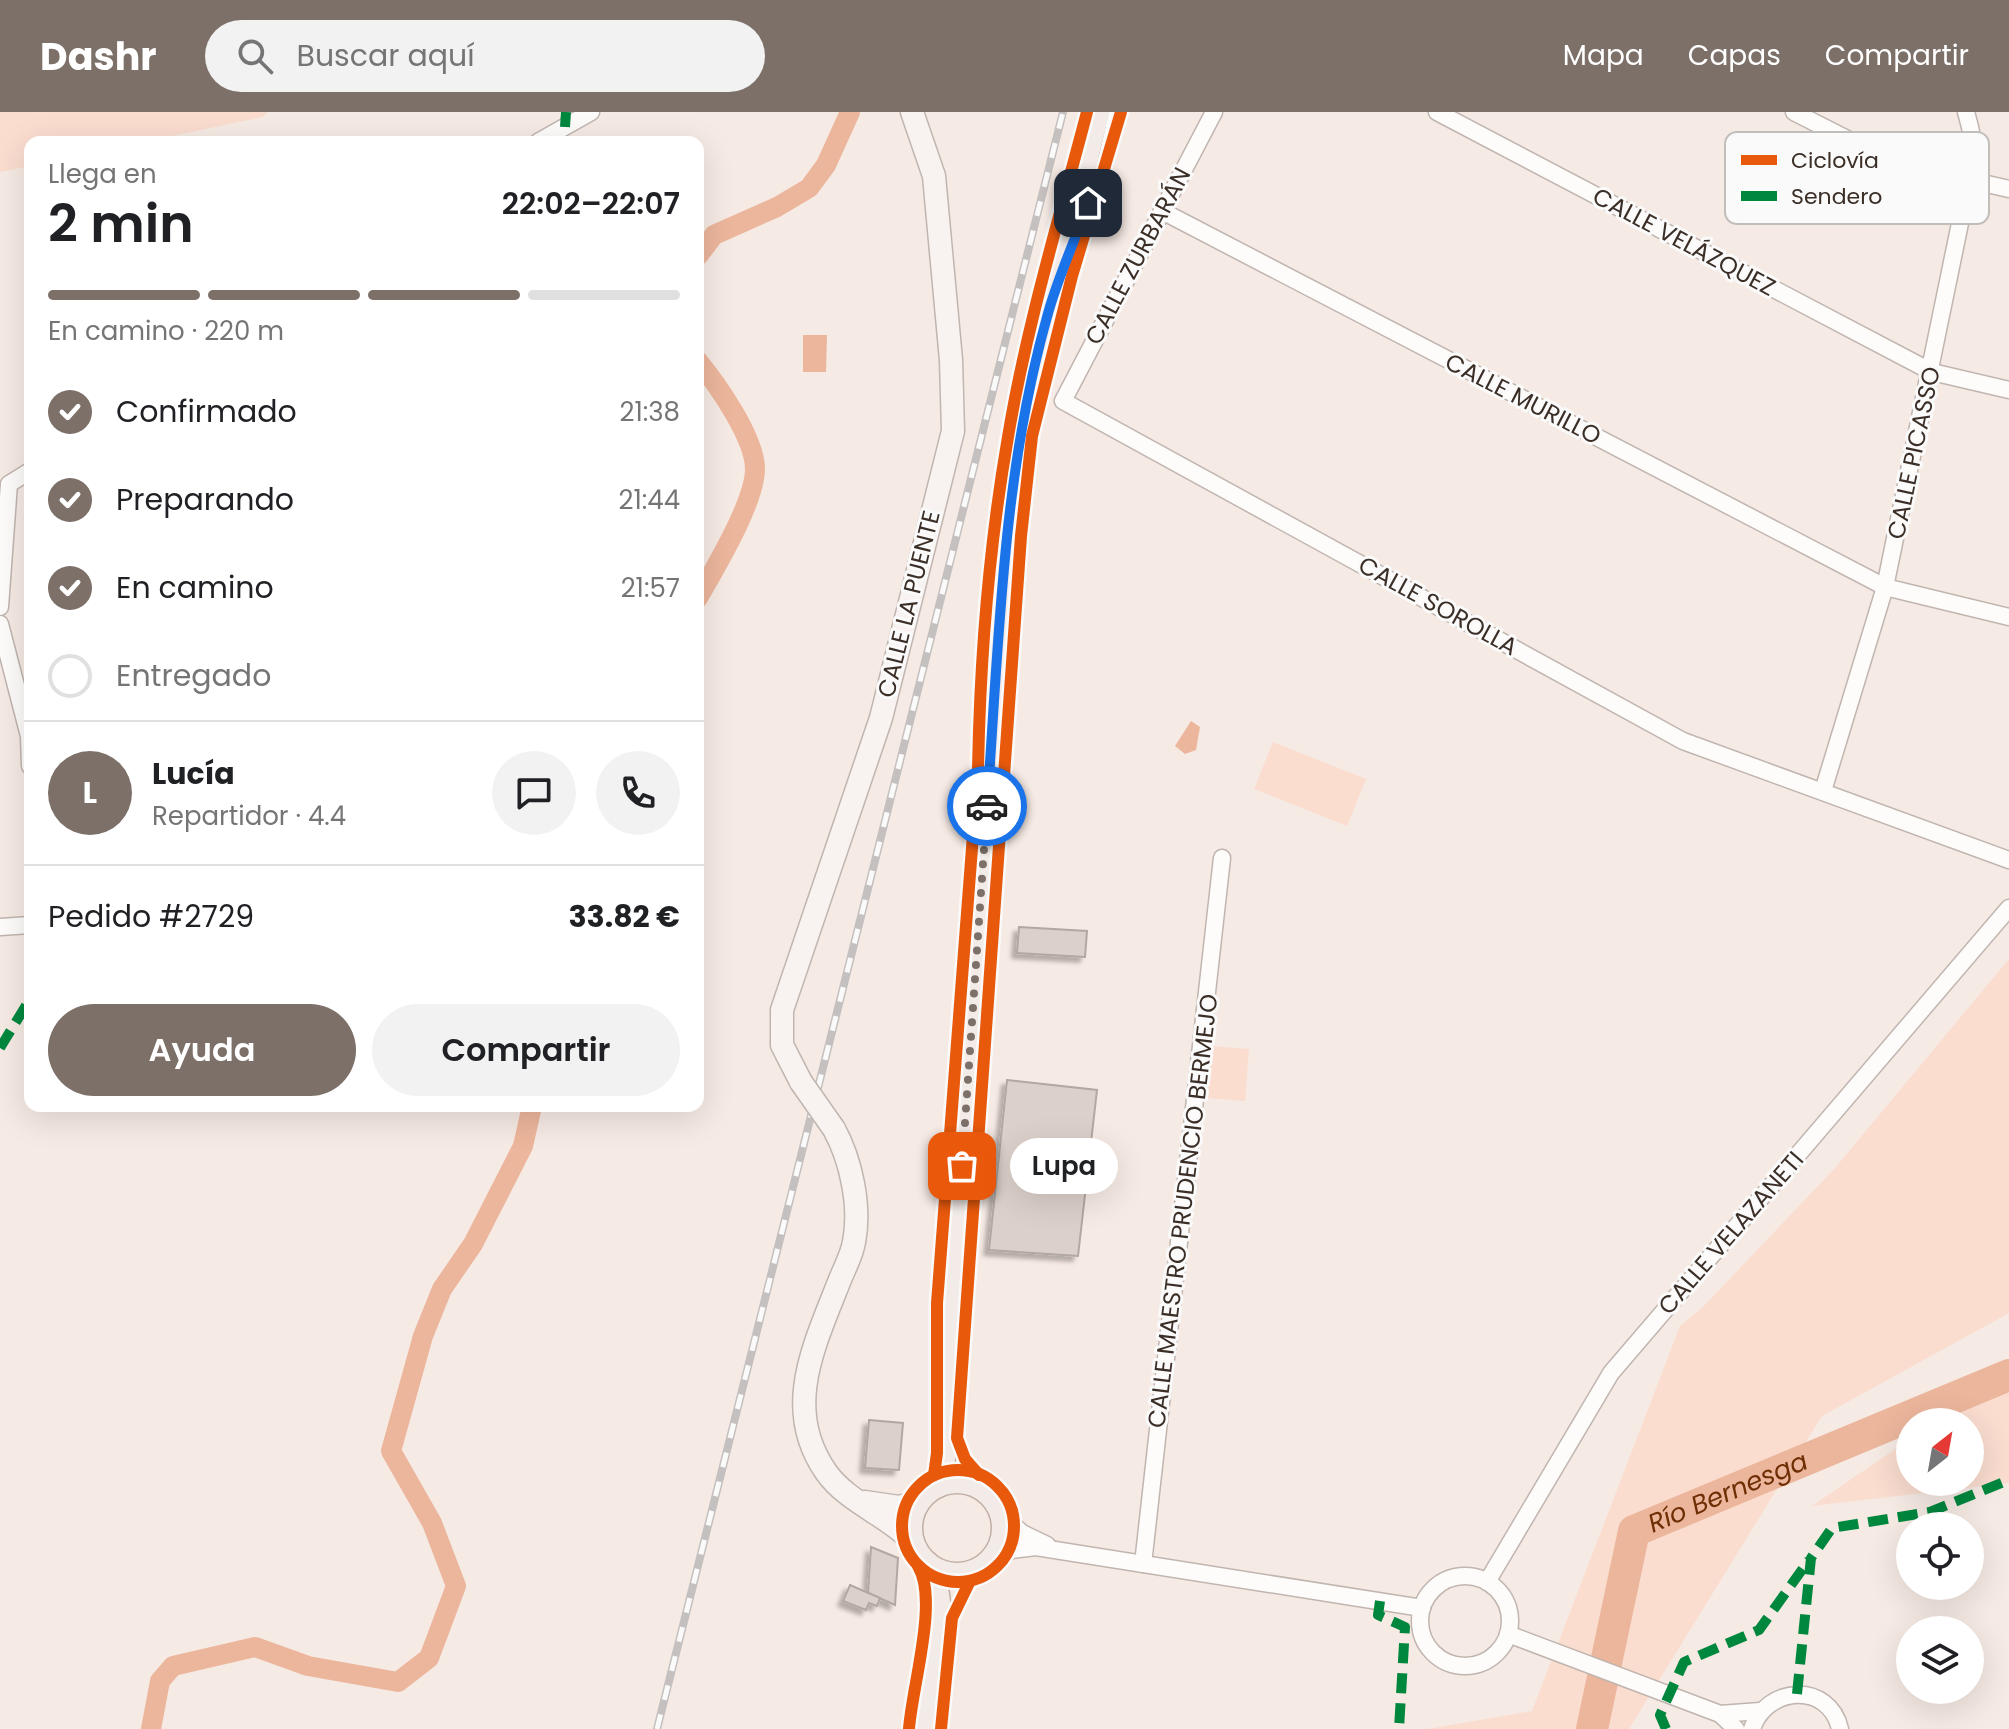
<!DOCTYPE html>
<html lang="es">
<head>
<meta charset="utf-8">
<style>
  body { margin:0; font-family:Poppins,sans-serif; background:#f2f2f2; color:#202124; height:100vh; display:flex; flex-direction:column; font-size:30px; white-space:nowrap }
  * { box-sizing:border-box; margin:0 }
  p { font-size:26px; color:#757577 }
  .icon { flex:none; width:44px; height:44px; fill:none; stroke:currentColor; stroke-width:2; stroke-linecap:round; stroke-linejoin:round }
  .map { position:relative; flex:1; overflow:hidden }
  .panel { position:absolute; left:24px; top:24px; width:680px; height:976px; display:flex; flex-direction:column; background:#fff; border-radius:16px; box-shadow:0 8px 32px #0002 }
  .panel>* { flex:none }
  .needle { width:52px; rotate:31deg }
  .buttons { position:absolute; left:1896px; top:1296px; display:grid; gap:16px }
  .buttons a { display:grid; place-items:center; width:88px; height:88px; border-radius:50%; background:#fff; box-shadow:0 8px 32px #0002; font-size:40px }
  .pin { position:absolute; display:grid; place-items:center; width:68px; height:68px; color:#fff; margin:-34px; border-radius:16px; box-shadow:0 4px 12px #0006 }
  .courier { position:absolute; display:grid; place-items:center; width:80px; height:80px; margin:-40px; border:6px solid #1a73e8; border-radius:50%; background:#fff; color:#222; box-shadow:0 2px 10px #0007 }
  .bubble { position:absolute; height:56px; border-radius:28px; background:#fff; box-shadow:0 8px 32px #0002; font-size:26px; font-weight:600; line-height:56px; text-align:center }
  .headline em { font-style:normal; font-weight:600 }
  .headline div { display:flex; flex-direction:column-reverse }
  .headline { display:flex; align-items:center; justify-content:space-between; height:136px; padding:0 24px }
  h1 { font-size:52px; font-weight:600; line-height:60px }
  .bar { display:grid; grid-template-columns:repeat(4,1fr); gap:12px 8px; align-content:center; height:96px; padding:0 24px }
  .bar i { height:10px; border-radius:6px; background:#e0e0e0 }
  .bar .selected { background:#7c7069 }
  .bar p { grid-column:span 4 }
  .line { display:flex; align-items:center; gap:20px; padding:0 24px; border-top:2px solid #e0e0e0 }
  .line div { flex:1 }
  .round { display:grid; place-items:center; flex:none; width:84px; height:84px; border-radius:42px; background:#f2f2f2 }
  ol { padding:0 24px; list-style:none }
  li { display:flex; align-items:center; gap:24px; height:88px }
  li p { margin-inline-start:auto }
  li .icon { padding:8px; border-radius:50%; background:#7c7069; color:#fff; stroke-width:4 }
  li:last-child { color:#757577 }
  li i { width:44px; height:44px; border:4px solid #e0e0e0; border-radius:50% }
  .action { display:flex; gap:16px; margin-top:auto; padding:16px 24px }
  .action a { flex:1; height:92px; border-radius:48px; background:#7c7069; color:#fff; font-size:32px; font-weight:600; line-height:92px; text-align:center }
  .action a+a { background:#f2f2f2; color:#202124 }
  header { display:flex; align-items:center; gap:48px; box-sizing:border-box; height:112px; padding:0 40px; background:#7c7069; color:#fff }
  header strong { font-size:38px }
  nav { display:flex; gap:44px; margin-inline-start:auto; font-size:28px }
  .search { width:560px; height:72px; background:#f2f2f2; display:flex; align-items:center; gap:20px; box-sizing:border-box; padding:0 28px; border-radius:44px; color:#757577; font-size:30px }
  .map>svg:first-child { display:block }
</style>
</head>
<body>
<header>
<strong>Dashr</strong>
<div class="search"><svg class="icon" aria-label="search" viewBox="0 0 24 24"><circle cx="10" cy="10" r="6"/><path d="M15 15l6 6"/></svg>Buscar aquí</div>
<nav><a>Mapa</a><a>Capas</a><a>Compartir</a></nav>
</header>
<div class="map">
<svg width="2009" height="1617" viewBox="0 0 2009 1617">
  <defs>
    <filter id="shadow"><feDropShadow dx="-5" dy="5" stdDeviation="2" flood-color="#0004"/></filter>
  </defs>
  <rect width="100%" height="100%" fill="#f6eae4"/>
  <g fill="#faddcf">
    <path d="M0 0H268L263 5 143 30H30V54L0 60Z"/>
    <path d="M1273 630 1366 667 1347 714 1254 677Z"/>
    <path d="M2009 847V1201L1822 1304 1629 1617H1428L1532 1599 1680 1214 1703 1195 1835 1056Z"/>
    <path d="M1211 934 1249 937 1245 989 1207 986Z"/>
    <path d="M2009 1260V1371L1812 1394 1910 1327V1370H1970V1310H1935Z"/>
  </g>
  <g fill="#ecb69c">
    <path d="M803 223H827L826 260H803Z"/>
    <path d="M1191 609 1200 615 1196 638 1185 642 1175 634Z"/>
  </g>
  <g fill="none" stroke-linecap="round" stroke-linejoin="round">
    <g stroke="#ecb69c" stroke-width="20">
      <path d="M698 144 714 123 777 95 809 76 826 53 850 0"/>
      <path d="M698 249C717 272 755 326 755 357 755 390 715 456 698 486"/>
      <path d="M151 1617 160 1569 173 1554 255 1535 308 1554 398 1570 429 1546 456 1474 432 1411 391 1339 423 1224 442 1177 473 1132 523 1034 532 994"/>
    </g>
    <path stroke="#ecb69c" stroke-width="32" id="s1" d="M1592 1617 1634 1419 2009 1263"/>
  </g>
  <g fill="#dcd0ca" stroke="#b2a7a1" stroke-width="2" filter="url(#shadow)">
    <path d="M1019 815 1087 819 1085 845 1017 841Z"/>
    <path d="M1007 968 1097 978 1078 1144 989 1138Z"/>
    <path d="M869 1308 903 1311 899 1358 865 1356Z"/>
    <path d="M871 1435 898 1446 895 1493 868 1481Z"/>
    <path d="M850 1473 880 1486 877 1494 869 1491 866 1498 843 1489Z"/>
  </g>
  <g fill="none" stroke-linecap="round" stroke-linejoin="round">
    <g stroke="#c0b5af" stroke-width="11">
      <path id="lane" d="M1082 109 1099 63 1113 0"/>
    </g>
    <g stroke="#c0b5af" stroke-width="19">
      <g id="street">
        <path d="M1214 0 1063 289 1683 629 2009 748"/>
        <path d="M1437 0 1932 260 2009 278"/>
        <path d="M1794 0 1965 87"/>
        <path d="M538 30 591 0"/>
        <path d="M1974 69 2009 77"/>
        <path d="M1162 99 1885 475 2009 505"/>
        <path d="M0 495 9 372 30 359"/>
        <path d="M0 512 29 624 30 654"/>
        <path d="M1823 679 1885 475 1965 87C1980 58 1975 31 1966 0"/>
        <path d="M0 815 30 813"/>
        <path d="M1001 1402 1022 1421 1047 1433"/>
        <path d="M992 1447 1012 1438 1036 1435 1422 1496"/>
        <path d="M1143 1452 1222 746"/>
        <circle cx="1465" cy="1509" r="45"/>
        <path d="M1487 1470 1611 1261 2009 796"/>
        <path d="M1508 1522 1720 1602 1736 1617"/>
        <path d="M1720 1602 1760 1599"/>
        <path d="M1752 1617C1766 1574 1829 1569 1840 1617"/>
      </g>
    </g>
    <g stroke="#c0b5af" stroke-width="25">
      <g id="secondary">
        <path d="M801 970 782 933V898L881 606 953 319 951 248 934 64 912 0"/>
        <path d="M834 1017C851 1048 861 1094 854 1130 852 1143 844 1157 839 1170 814 1234 782 1297 826 1360 847 1390 887 1403 912 1429"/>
        <path d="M865 1390 899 1395 918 1390"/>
      </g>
    </g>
    <g stroke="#c0afa6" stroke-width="27">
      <g id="primary">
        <circle cx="957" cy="1416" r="47"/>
        <path d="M938 1373 949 1314 951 1227 1007 416 1030 278 1097 0"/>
        <path d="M926 1617C930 1565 953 1497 926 1451"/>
      </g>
    </g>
    <use href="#lane" stroke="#fefcfb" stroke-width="8"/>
    <use href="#street" stroke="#fefcfb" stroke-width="16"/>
    <use href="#secondary" stroke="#f8f3f1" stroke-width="22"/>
    <use href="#primary" stroke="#f3ebe7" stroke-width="24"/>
    <g stroke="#c4c0bf" stroke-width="8">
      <path id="rail" d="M657 1617 1063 0"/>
    </g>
    <use href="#rail" stroke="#fafafa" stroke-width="5" stroke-dasharray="15" stroke-linecap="butt"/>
    <g stroke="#c0b5af" stroke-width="25" stroke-linecap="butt">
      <path id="secondary-bridge" d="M801 970 834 1017"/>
    </g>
    <use href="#secondary-bridge" stroke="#f8f3f1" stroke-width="22"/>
    <g stroke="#00873e" stroke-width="10" stroke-dasharray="20 10" stroke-linecap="butt">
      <path d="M565 15 566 0"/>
      <path d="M0 936 30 887"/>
      <path d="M1380 1489 1378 1503 1405 1515 1399 1617"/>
      <path d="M1797 1582 1811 1446 1832 1416 1930 1400 2009 1368"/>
      <path d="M1666 1617 1660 1603 1684 1550 1759 1518 1809 1448"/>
    </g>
    <g stroke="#fafafa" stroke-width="17">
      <g id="cycleway">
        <circle cx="958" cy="1414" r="56"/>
        <path d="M934 1363 937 1341V1191L978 658C980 548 989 434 1008 325 1026 216 1059 107 1087 0"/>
        <path d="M979 1363 965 1347 957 1326 1021 424 1032 324 1072 164 1121 0"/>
        <path d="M909 1617C912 1574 939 1488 918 1454"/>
        <path d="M941 1617 952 1506 970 1469"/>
      </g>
    </g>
    <use href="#cycleway" stroke="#e8590c" stroke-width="12"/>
  </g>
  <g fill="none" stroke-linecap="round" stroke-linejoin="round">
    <path stroke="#7c7069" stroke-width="8" stroke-dasharray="0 14.4" d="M962 1054 987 694"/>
    <path stroke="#1a73e8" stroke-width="10" d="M987 694C999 531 1002 365 1047 205 1057 167 1075 129 1088 91"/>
  </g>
  <g text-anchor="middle" stroke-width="6" stroke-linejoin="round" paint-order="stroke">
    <g font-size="24" fill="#3b2e27" stroke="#fafafa">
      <text transform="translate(1684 130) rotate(28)" y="8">CALLE VELÁZQUEZ</text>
      <text transform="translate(1138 144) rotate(-62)" y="8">CALLE ZURBARÁN</text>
      <text transform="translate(1523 287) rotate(27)" y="8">CALLE MURILLO</text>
      <text transform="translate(1914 341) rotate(-78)" y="8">CALLE PICASSO</text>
      <text transform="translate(909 492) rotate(-76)" y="8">CALLE LA PUENTE</text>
      <text transform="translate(1438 494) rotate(29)" y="8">CALLE SOROLLA</text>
      <text transform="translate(1183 1099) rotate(-83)" y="8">CALLE MAESTRO PRUDENCIO BERMEJO</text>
      <text transform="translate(1731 1121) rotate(-49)" y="8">CALLE VELAZANETI</text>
    </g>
    <g font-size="26" font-style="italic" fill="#6e2f05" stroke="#fafafa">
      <text dy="9" stroke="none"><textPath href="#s1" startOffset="304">Río Bernesga</textPath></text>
    </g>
  </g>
  <rect x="1725" y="20" width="264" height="92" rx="12" fill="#fafafa" stroke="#c1bdbb" stroke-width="2"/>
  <rect x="1741" y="43" width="36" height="10" fill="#e8590c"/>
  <rect x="1741" y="79" width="36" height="10" fill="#00873e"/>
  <g font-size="22" fill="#3b2e27">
    <text x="1791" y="56">Ciclovía</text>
    <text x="1791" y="92">Sendero</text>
  </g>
</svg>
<div class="buttons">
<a><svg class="needle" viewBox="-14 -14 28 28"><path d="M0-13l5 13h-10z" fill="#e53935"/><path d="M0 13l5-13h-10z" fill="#757577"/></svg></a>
<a><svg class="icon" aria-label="locate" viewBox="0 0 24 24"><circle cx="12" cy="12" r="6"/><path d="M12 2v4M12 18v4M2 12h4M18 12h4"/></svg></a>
<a><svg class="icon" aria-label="layers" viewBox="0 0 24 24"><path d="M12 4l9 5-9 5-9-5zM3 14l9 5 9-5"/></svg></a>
</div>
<div class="pin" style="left:962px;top:1054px;background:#ea580c"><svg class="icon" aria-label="bag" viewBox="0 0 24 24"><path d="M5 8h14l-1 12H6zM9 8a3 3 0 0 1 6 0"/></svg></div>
<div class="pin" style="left:1088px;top:91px;background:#1f2937"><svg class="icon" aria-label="home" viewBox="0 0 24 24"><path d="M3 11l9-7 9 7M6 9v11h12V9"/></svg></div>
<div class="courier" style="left:987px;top:694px"><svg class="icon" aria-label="car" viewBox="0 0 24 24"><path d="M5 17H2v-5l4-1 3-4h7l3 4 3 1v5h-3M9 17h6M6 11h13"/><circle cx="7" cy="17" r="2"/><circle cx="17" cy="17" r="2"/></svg></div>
<div class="bubble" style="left:1010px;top:1026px;width:108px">Lupa</div>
<section class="panel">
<div class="headline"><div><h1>2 min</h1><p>Llega en</p></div><em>22:02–22:07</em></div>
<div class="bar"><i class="selected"></i><i class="selected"></i><i class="selected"></i><i></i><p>En camino · 220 m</p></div>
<ol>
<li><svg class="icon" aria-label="check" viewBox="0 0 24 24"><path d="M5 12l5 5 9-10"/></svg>Confirmado<p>21:38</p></li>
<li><svg class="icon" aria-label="check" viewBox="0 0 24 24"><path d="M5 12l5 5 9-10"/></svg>Preparando<p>21:44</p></li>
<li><svg class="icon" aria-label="check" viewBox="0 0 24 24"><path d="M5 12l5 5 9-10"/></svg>En camino<p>21:57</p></li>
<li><i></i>Entregado</li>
</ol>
<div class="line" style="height:144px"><b class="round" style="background:#7c7069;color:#fff">L</b><div><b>Lucía</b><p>Repartidor · 4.4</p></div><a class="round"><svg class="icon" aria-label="chat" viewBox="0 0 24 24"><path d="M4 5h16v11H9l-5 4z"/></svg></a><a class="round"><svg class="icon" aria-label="phone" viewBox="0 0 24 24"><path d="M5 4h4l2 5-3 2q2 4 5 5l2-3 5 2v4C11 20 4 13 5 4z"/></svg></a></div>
<div class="line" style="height:104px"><div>Pedido #2729</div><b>33.82 €</b></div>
<div class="action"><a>Ayuda</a><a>Compartir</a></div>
</section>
</div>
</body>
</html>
